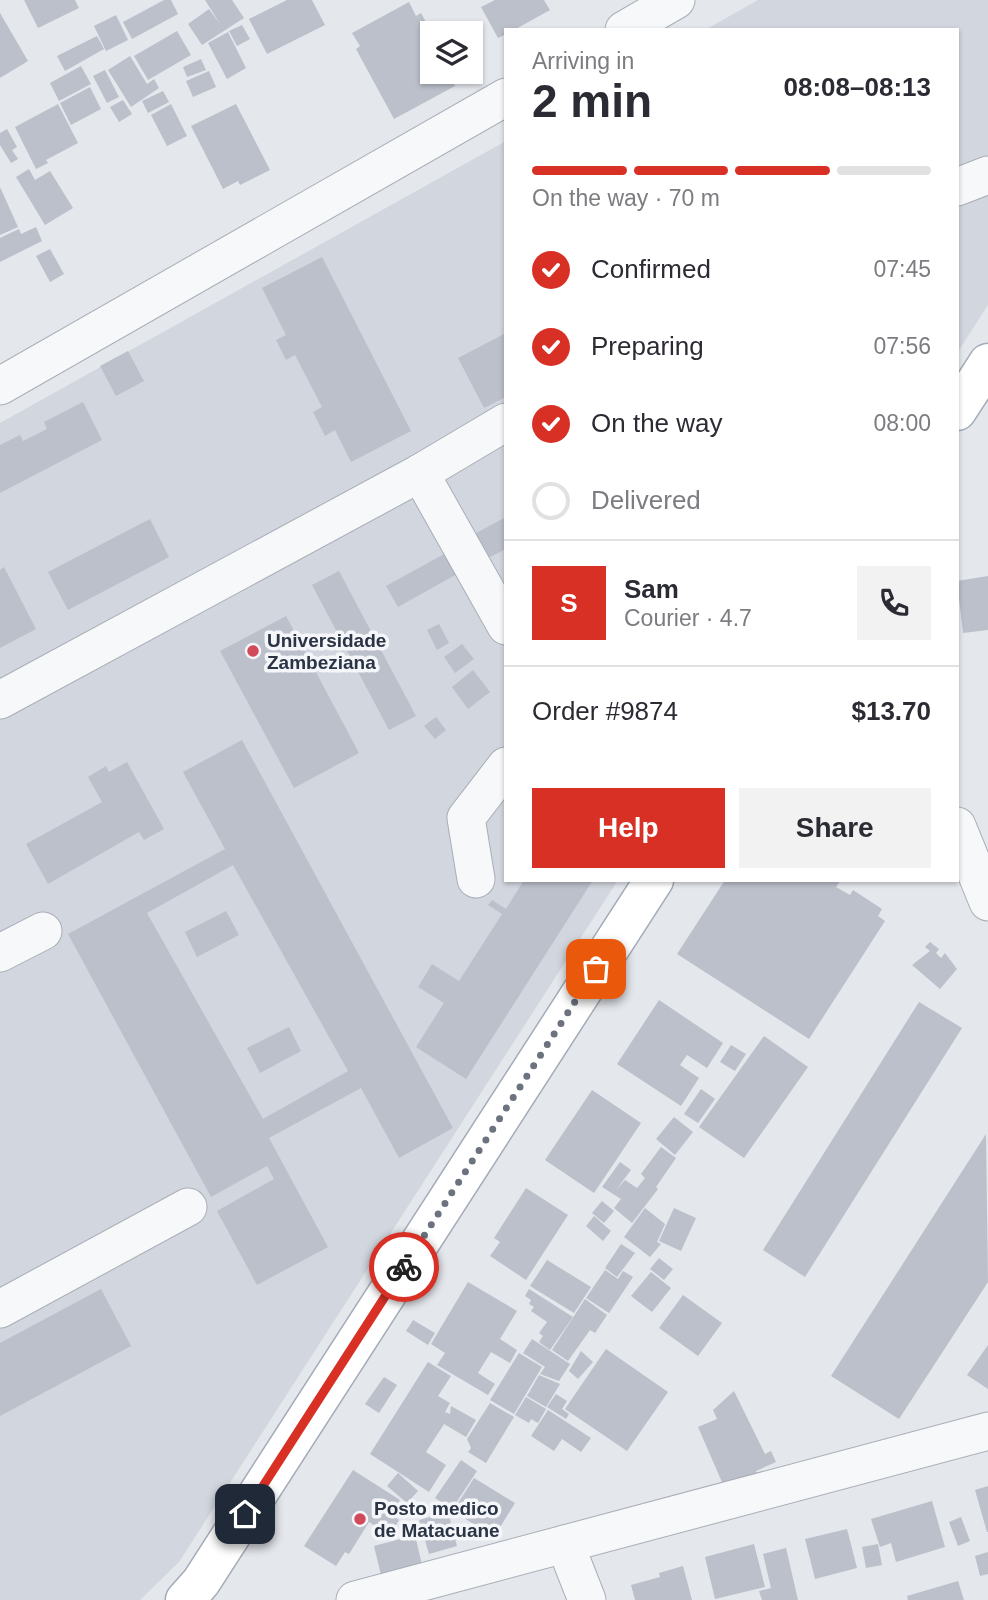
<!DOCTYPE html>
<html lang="en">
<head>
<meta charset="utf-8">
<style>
  body { margin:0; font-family:Arial,sans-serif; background:#f2f2f3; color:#2b2b33; height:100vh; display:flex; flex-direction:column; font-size:26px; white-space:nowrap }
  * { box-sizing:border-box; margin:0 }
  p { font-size:23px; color:#7c7c81 }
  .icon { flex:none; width:38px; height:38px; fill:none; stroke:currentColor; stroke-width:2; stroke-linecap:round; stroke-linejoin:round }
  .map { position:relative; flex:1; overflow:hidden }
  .sheet { position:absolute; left:504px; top:28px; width:455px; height:854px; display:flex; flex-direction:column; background:#fff; border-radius:0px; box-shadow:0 2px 5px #0004 }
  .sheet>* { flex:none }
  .buttons { position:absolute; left:420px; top:21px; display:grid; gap:14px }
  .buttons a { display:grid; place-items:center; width:63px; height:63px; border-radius:0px; background:#fff; box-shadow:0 2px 5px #0004; font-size:35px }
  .pin { position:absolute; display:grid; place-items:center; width:60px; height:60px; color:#fff; margin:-30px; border-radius:14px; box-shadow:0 4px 10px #0006 }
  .courier { position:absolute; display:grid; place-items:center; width:70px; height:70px; margin:-35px; border:5px solid #d93025; border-radius:50%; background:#fff; color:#222; box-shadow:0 2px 9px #0007 }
  .summary em { font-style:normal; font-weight:800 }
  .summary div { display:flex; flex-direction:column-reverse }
  .summary { display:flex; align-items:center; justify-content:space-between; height:119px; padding:0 28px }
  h1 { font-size:46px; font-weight:800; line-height:52px }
  .bar { display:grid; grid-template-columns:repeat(4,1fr); gap:10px 7px; align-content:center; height:84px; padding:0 28px }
  .bar i { height:9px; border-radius:5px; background:#e1e1e2 }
  .bar .active { background:#d93025 }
  .bar p { grid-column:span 4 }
  .line { display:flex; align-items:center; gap:18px; padding:0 28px; border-top:2px solid #e1e1e2 }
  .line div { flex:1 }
  .round { display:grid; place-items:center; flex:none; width:74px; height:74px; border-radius:0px; background:#f2f2f3 }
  ol { padding:0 28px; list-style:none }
  li { display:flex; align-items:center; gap:21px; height:77px }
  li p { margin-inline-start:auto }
  li .icon { padding:7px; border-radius:50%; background:#d93025; color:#fff; stroke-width:4 }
  li:last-child { color:#7c7c81 }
  li i { width:38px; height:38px; border:4px solid #e1e1e2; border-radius:50% }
  .primary-button { display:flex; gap:14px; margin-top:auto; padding:14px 28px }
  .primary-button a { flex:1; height:80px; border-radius:0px; background:#d93025; color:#fff; font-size:28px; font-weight:800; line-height:80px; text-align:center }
  .primary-button a+a { background:#f2f2f3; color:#2b2b33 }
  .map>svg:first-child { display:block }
</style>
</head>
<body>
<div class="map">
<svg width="988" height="1600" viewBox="0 0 988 1600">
  <rect width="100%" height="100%" fill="#e4e7ec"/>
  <g fill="#d2d6de">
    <path d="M758 0H988V305L957 353V30H705Z"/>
    <path d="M506 141V880H618L179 1562 140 1600H0V423Z"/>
  </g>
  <g fill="#bbc0ca" fill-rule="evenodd">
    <path d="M24 0H75L79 8 38 28Z"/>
    <path d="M164 0H171L178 14 132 39 123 22Z"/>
    <path d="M205 0H232L244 18 202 45 188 24 209 9 220 24Z"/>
    <path d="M287 0H312L325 25 267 54 249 19Z"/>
    <path d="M495 0H544L550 10 514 30H506V34L498 38 481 7Z"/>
    <path d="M409 2 416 16 421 13 432 33V72H448L455 86 394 119 356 49 360 46 352 33Z"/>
    <path d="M0 13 28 61 0 78Z"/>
    <path d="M116 15 128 40 106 51 94 26Z"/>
    <path d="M242 25 250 39 237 46 229 31Z"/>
    <path d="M177 31 191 55 148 80 134 56Z"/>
    <path d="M228 32 246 68 227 79 208 43Z"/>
    <path d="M97 36 104 49 65 71 57 56Z"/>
    <path d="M130 56 147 84 154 79 159 88 131 107 108 70Z"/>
    <path d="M201 59 206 70 187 77 183 67Z"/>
    <path d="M81 66 91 84 59 101 50 83Z"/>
    <path d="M105 70 119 97 107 103 93 76Z"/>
    <path d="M209 71 216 87 193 97 186 81Z"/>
    <path d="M90 87 101 109 71 125 60 103Z"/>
    <path d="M163 91 169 102 148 113 142 101Z"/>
    <path d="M123 100 132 114 119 122 110 107Z"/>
    <path d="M58 104 78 143 46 160 48 163 36 169 15 127Z"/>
    <path d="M171 104 187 136 167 146 151 115Z"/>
    <path d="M236 104 270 170 240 185 238 181 223 189 191 126Z"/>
    <path d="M7 129 17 147 12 150 18 159 11 163 0 145V133Z"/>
    <path d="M29 169 35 180 50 171 73 208 45 225 16 177Z"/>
    <path d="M0 187 18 227 0 235Z"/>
    <path d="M36 227 42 241 0 262V238L19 229 21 234Z"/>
    <path d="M50 249 64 274 50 282 36 256Z"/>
    <path d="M322 257 411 431 351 462 335 430 325 436 313 412 322 407 295 355 286 360 276 340 286 335 262 288Z"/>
    <path d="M506 333V397L484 408 458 358Z"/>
    <path d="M128 351 144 381 116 396 100 366Z"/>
    <path d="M83 402 102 440 0 493V445L20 435 23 441 47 429 44 422Z"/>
    <path d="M506 517V549L480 562 467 538Z"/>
    <path d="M150 519 169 557 68 610 48 572Z"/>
    <path d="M446 553 457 574 398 607 386 586Z"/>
    <path d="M4 567 36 629 0 648V570Z"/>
    <path d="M339 571 416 716 389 730 312 585Z"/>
    <path d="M988 576V630L963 633 957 581Z"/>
    <path d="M286 616 359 753 294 788 220 651Z"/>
    <path d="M439 624 449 643 437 650 427 630Z"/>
    <path d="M462 644 474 659 455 673 444 657Z"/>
    <path d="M473 670 490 692 468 709 452 687Z"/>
    <path d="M436 717 446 730 435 739 424 726Z"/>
    <path d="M242 740 453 1128 399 1158 361 1088 269 1138 328 1247 257 1285 217 1211 274 1179 267 1166 211 1197 68 934 225 849 183 772ZM233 865 348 1071 263 1119 147 913Z"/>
    <path d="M127 762 164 829 144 840 139 832 48 884 26 844 102 802 88 777 106 766 109 772Z"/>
    <path d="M524 880H593L466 1079 416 1047 444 1003 418 987 432 964 459 981 502 914 488 905 492 900 506 909Z"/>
    <path d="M725 880H841L836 887 850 895 853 890 882 909 878 916 885 921 809 1039 677 954Z"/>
    <path d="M226 911 239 935 197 957 185 932Z"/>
    <path d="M930 942 939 949 936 953 941 958 945 953 957 969 940 989 912 965 930 951 925 947Z"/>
    <path d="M659 1000 723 1043 707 1068 687 1055 680 1065 699 1078 681 1106 617 1064Z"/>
    <path d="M919 1002 962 1028 805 1277 763 1250Z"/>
    <path d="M289 1027 301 1051 260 1073 247 1048Z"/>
    <path d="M764 1036 808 1067 744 1158 699 1127Z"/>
    <path d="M731 1045 746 1054 735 1071 720 1062Z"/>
    <path d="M701 1089 715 1099 698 1123 684 1114Z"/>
    <path d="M592 1090 641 1123 594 1193 545 1160Z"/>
    <path d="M674 1117 693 1132 675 1155 656 1139Z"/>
    <path d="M986 1134 988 1282 899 1419 831 1376Z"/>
    <path d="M661 1147 676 1158 656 1187 658 1189 632 1223 614 1208 621 1199 602 1187 620 1162 631 1170 616 1190 625 1180 637 1188 645 1178 641 1174Z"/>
    <path d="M526 1188 568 1215 526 1280 490 1256 500 1242 494 1238Z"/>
    <path d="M602 1201 614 1211 604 1223 592 1213Z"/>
    <path d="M645 1208 665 1224 657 1242 661 1244 650 1257 624 1237Z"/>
    <path d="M674 1208 696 1218 681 1251 659 1241Z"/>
    <path d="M594 1216 611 1231 603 1241 586 1226Z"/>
    <path d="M621 1244 635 1253 617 1277 605 1268Z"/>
    <path d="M659 1258 673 1269 664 1280 650 1269Z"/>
    <path d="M547 1260 591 1287 574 1313 530 1286Z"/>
    <path d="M605 1270 618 1279 623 1271 633 1277 609 1313 586 1298Z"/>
    <path d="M651 1272 671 1288 652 1312 631 1296Z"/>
    <path d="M468 1282 517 1311 500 1339 517 1350 510 1363 491 1352 478 1373 495 1384 488 1395 437 1365 445 1353 431 1344Z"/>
    <path d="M101 1289 131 1346 0 1416V1343Z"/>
    <path d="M529 1289 573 1317 550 1350 539 1342 543 1336 539 1333 547 1322 531 1311 534 1307 529 1304 531 1300 525 1296Z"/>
    <path d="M683 1295 722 1323 698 1356 659 1328Z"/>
    <path d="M585 1299 607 1315 595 1333 590 1330 568 1361 552 1350Z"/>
    <path d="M413 1320 435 1333 428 1345 406 1331Z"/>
    <path d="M532 1339 570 1364 559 1381 540 1374 545 1367 523 1353Z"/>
    <path d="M988 1345V1389L967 1375Z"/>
    <path d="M606 1349 668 1392 627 1451 565 1409Z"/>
    <path d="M581 1351 593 1362 578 1379 569 1371Z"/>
    <path d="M519 1353 542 1367 514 1414 490 1400Z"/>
    <path d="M428 1362 451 1376 438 1396 450 1403 445 1412 450 1414 451 1406 476 1420 466 1437 444 1424 426 1452 446 1465 429 1492 370 1454Z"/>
    <path d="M539 1375 560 1384 546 1407 527 1396Z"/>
    <path d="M384 1377 397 1385 379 1413 365 1404Z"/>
    <path d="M734 1391 765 1454 771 1451 776 1462 756 1471 758 1475 725 1489 698 1427 717 1419 713 1410Z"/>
    <path d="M556 1394 567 1401 562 1409 569 1414 566 1419 547 1407Z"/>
    <path d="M526 1397 546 1409 538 1423 531 1419 529 1423 515 1415Z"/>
    <path d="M490 1403 514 1417 486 1463 468 1452 471 1448 467 1439Z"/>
    <path d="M548 1410 591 1438 581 1452 562 1439 554 1451 531 1436Z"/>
    <path d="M461 1460 477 1471 452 1509 435 1498Z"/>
    <path d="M353 1470 400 1500 395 1508 400 1512 396 1518 399 1520 390 1535 369 1522 349 1554 345 1552 336 1566 304 1546Z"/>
    <path d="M398 1473 418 1491 407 1503 387 1486Z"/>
    <path d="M474 1478 515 1503 494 1537 453 1511Z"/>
    <path d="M988 1486V1532H987L975 1490Z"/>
    <path d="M932 1501 945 1547 896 1562 891 1543 880 1547 871 1519Z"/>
    <path d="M448 1512 457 1546 429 1554 419 1520Z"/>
    <path d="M961 1517 970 1541 958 1546 949 1522Z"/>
    <path d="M847 1529 857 1568 815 1579 805 1539Z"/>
    <path d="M415 1535 422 1565 381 1575 374 1546Z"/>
    <path d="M754 1544 765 1587 715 1599 705 1557Z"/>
    <path d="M878 1544 882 1565 866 1568 862 1547Z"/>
    <path d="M786 1548 798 1600H762L759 1591 771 1588 763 1554Z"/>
    <path d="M988 1552V1574L980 1576 975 1556Z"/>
    <path d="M683 1566 692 1600H635L631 1585 660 1577 659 1573Z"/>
    <path d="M958 1581 964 1600H908L907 1596Z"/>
  </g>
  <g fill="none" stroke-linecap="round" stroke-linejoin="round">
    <g stroke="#a9aeb7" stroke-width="39">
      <g id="minor">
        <path d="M624 30 676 0"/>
        <path d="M957 187 988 175"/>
        <path d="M0 386 506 97"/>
        <path d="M420 473 506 626"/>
        <path d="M0 700 420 473 506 422"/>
        <path d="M957 826 988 902"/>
        <path d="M476 879 466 818 506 766"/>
        <path d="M0 953 43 931"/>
        <path d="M0 1309 188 1207"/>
        <path d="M565 1544 587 1600"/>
        <path d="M355 1600 988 1431"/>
      </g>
    </g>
    <g stroke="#a3abb8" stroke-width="41">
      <g id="major">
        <path d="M957 411 988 363"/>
        <path d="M185 1600 201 1582 654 880"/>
      </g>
    </g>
    <use href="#minor" stroke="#f7f8fa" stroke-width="37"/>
    <use href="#major" stroke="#fff" stroke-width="38"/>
  </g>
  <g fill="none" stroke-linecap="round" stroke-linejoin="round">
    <path stroke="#6c737f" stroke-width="7" stroke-dasharray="0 12.6" d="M404 1267 596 969"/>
    <path stroke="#d93025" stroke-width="9" d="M245 1514 404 1267"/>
  </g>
  <g fill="#d1495b" stroke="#f4f6f9" stroke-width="2.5">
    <circle cx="253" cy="651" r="7"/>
    <circle cx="360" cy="1519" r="7"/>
  </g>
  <g text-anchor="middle" stroke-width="7" stroke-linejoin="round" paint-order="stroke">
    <g font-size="19" font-weight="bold" fill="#2b3445" stroke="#f4f6f9" text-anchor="start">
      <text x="267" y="647">Universidade<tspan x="267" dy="22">Zambeziana</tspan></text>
      <text x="374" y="1515">Posto medico<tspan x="374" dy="22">de Matacuane</tspan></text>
    </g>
  </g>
</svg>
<div class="buttons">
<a><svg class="icon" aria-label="layers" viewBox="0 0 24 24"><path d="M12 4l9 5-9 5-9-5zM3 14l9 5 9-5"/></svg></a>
</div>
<div class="pin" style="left:596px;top:969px;background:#ea580c"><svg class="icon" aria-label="bag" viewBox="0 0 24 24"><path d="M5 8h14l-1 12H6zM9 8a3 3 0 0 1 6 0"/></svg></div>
<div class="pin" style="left:245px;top:1514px;background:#1f2937"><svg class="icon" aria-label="home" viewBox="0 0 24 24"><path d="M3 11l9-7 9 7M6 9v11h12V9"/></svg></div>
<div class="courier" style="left:404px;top:1267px"><svg class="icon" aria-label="bike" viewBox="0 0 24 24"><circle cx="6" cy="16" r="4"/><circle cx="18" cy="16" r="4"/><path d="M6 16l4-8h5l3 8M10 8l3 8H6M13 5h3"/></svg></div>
<section class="sheet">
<div class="summary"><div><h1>2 min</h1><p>Arriving in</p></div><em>08:08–08:13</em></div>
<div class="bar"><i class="active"></i><i class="active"></i><i class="active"></i><i></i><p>On the way · 70 m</p></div>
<ol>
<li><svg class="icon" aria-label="check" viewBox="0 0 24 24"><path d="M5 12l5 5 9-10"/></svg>Confirmed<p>07:45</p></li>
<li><svg class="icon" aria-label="check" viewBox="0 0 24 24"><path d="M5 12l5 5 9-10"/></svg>Preparing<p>07:56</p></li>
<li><svg class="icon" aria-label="check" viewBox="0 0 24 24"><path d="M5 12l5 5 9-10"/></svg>On the way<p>08:00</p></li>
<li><i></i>Delivered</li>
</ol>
<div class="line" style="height:126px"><b class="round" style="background:#d93025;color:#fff">S</b><div><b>Sam</b><p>Courier · 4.7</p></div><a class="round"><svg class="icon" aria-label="phone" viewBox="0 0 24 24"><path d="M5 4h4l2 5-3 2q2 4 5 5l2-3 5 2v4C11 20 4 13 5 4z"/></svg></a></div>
<div class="line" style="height:91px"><div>Order #9874</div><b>$13.70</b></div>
<div class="primary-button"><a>Help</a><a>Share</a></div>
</section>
</div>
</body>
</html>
